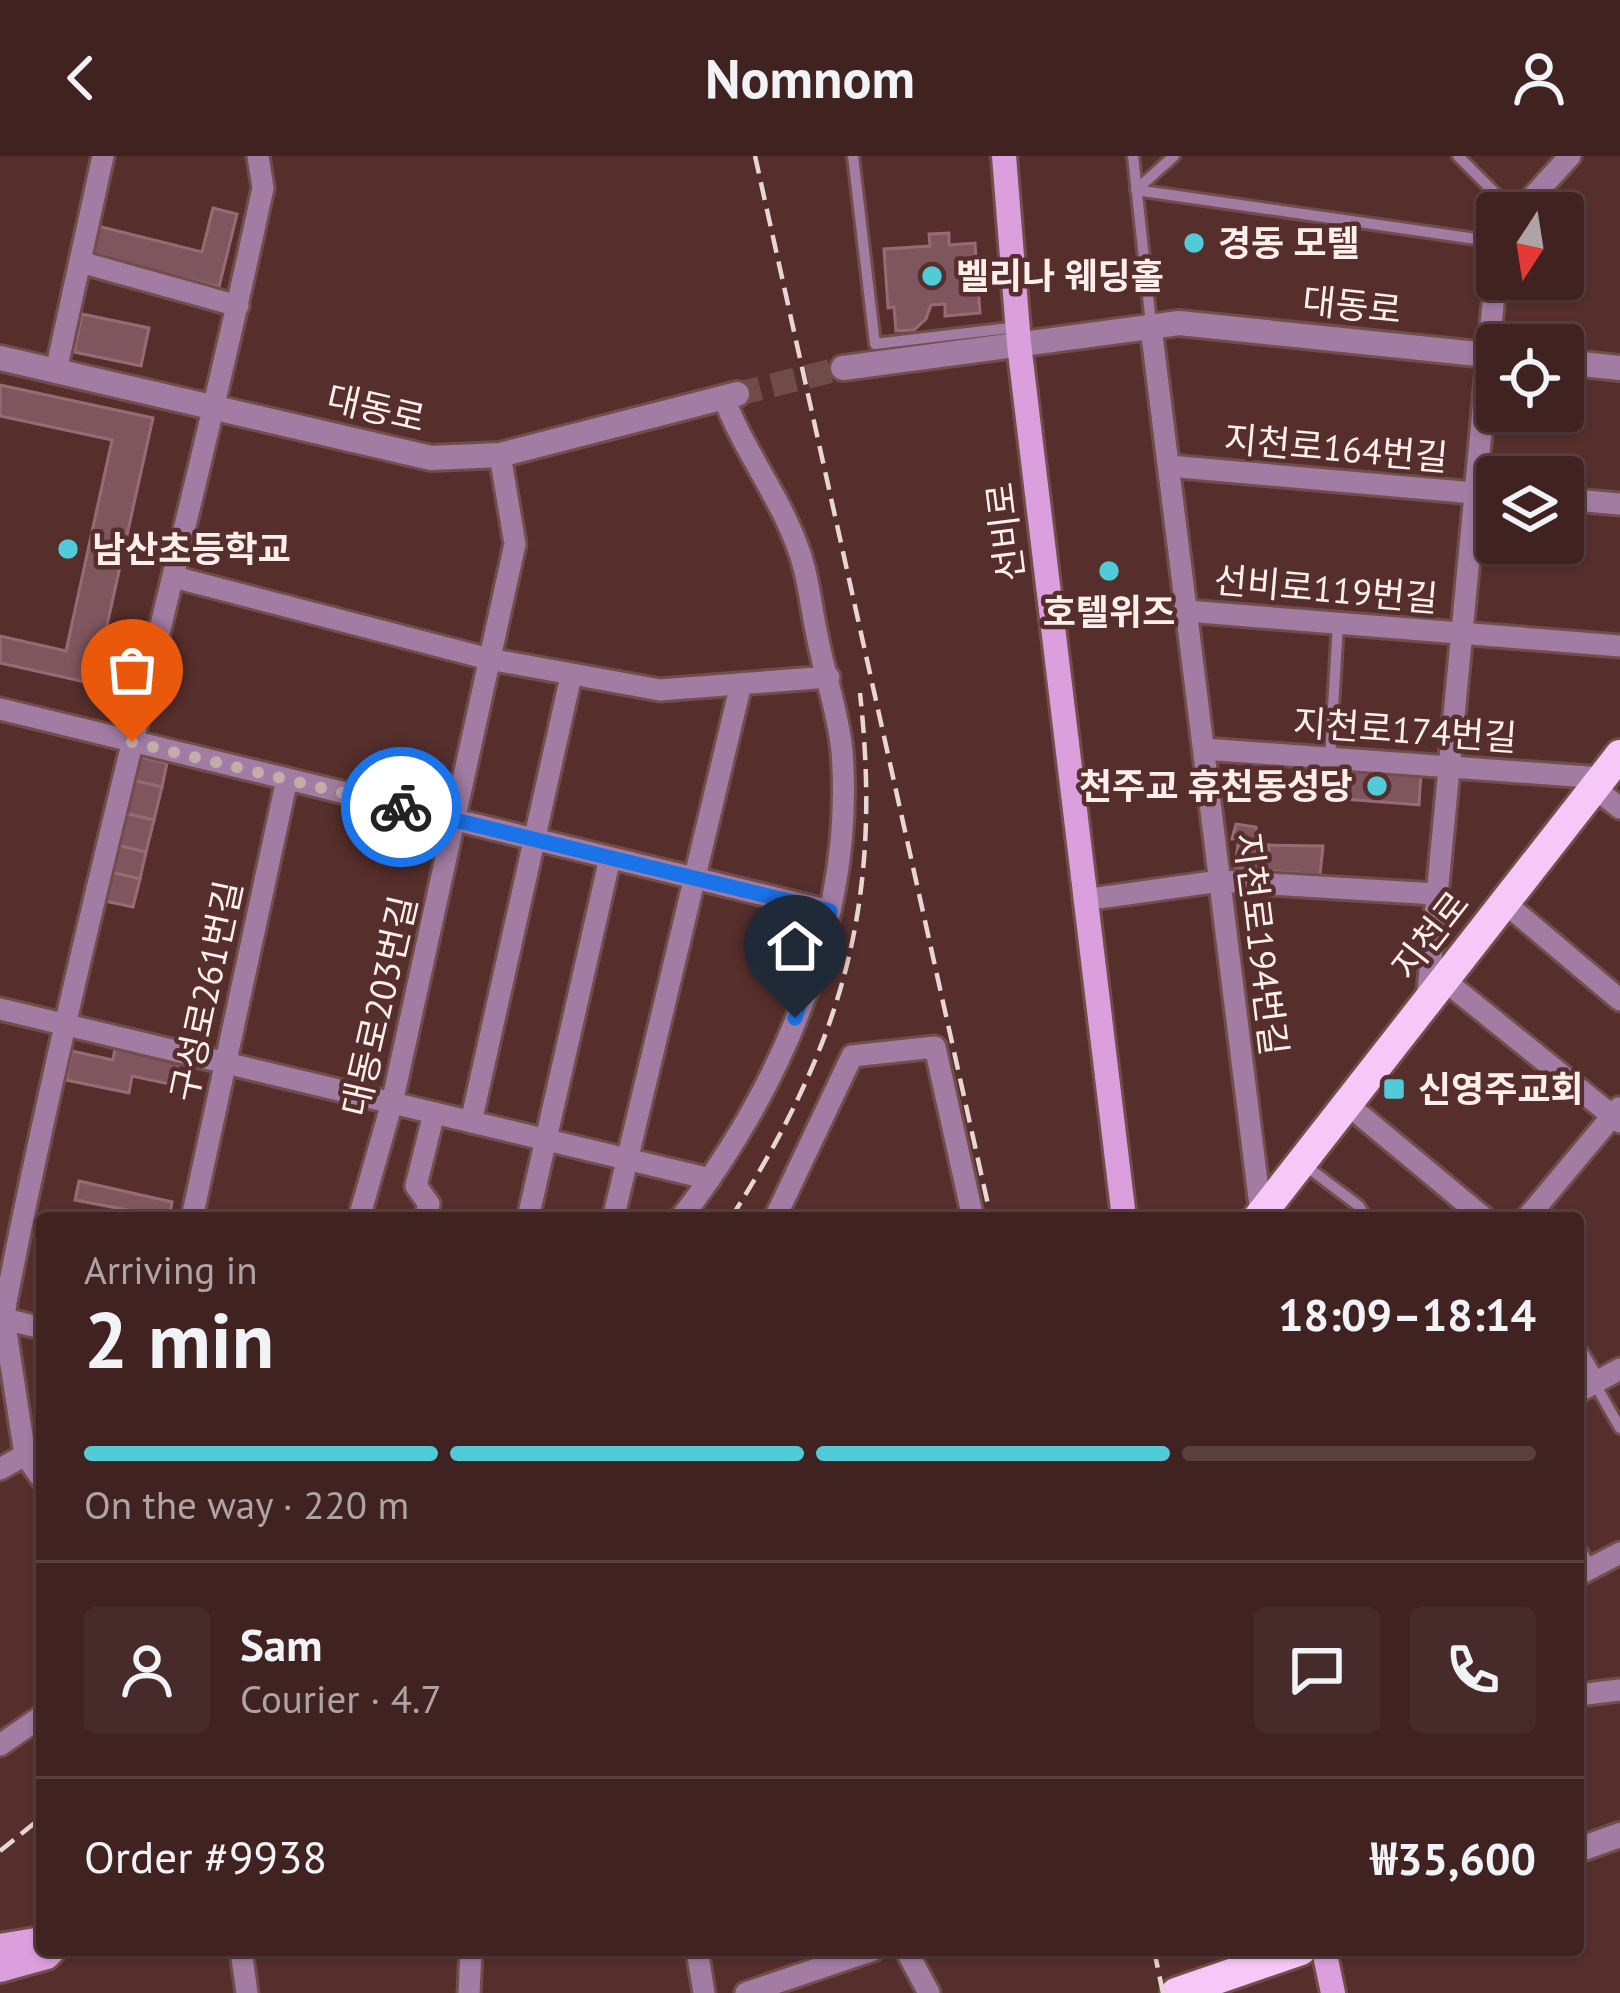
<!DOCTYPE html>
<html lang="en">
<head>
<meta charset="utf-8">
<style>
  body { margin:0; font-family:"PT Sans","Noto Sans KR",sans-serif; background:#472b2a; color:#f1f3f6; height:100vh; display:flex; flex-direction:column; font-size:45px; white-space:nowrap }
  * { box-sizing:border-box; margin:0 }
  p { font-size:39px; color:#aea4a5 }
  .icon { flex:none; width:66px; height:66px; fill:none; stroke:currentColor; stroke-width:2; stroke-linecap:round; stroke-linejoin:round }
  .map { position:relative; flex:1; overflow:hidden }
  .drawer { position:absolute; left:36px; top:1056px; width:1548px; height:744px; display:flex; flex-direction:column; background:#402321; border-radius:12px; box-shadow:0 3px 9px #0004,0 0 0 3px #59403f }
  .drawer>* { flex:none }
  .needle { width:78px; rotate:192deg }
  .tools { position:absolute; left:1476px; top:36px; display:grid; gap:24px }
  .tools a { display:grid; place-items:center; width:108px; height:108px; border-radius:12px; background:#402321; box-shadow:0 3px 9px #0004,0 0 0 3px #59403f; font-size:60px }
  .pin { position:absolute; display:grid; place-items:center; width:102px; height:102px; color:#fff; margin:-123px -51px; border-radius:50% 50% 50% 0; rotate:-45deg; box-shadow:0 0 12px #0007 }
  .pin .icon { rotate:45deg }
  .courier { position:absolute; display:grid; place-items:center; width:120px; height:120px; margin:-60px; border:9px solid #1a73e8; border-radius:50%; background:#fff; color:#222; box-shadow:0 3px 15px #0007 }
  .summary em { font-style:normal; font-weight:700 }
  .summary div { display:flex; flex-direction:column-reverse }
  .summary { display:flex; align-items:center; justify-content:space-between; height:204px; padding:0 48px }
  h1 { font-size:78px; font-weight:700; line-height:90px }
  .bar { display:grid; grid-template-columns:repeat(4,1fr); gap:18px 12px; align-content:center; height:144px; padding:0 48px }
  .bar i { height:15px; border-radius:9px; background:#59403f }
  .bar .on { background:#52cbd9 }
  .bar p { grid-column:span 4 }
  .line { display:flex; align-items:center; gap:30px; padding:0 48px; border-top:3px solid #59403f }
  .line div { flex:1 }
  .round { display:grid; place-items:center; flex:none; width:126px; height:126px; border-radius:12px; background:#472b2a }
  header { display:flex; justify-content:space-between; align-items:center; height:156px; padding:0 48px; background:#402321; font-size:54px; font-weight:700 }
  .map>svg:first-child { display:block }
</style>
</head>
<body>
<header><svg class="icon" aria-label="back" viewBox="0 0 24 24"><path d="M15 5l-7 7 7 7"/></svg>Nomnom<svg class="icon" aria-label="person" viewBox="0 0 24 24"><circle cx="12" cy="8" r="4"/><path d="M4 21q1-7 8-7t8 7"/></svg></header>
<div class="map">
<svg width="1620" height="1837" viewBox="0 0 1620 1837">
  <rect width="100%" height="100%" fill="#562f2c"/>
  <g fill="#80565e" stroke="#976b74" stroke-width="3">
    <path d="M213 52 237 58 219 131 91 99 98 70 202 96Z"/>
    <path d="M949 77V89L975 87 980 157 945 160V148L931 149 926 163 914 174 896 175 894 151 888 152 884 93 930 90 929 78Z"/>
    <path d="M82 158 149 172 141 210 74 196Z"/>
    <path d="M0 229 153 262 94 528 0 507V480L66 495 112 284 0 260Z"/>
    <path d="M137 600 167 607 162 631 132 624Z"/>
    <path d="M1334 610 1421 618 1419 649 1332 642Z"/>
    <path d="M132 624 162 631 154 664 124 657Z"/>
    <path d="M124 657 154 664 146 696 117 689Z"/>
    <path d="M1236 668 1256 671 1257 689 1323 690 1320 719 1235 712 1239 682 1232 683Z"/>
    <path d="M117 689 146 696 140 723 111 716Z"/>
    <path d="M1238 689H1269L1267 714 1235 712Z"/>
    <path d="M111 716 140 723 133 751 105 745Z"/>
    <path d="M115 892 179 905 174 929 132 920 129 937 66 924 72 895 113 904Z"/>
    <path d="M79 1025 172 1046 169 1062 75 1044Z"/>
  </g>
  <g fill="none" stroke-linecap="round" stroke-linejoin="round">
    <path stroke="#6f4c49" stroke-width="24" stroke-dasharray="24 12" stroke-linecap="butt" d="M737 238 843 212"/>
    <g stroke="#714e4b" stroke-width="16">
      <g id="service">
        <path d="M853 0 875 188 1018 171"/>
        <path d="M1133 0 1151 168"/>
        <path d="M1174 0 1136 34 1497 86"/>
        <path d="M1458 0 1515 57"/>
        <path d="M1330 602 1338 467"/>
        <path d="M1306 1010 1359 1050 1366 1062"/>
        <path d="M1595 1228 1620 1272"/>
        <path d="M1578 1389 1591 1412"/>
      </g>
    </g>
    <g stroke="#714e4b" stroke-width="27">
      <g id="minor">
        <path d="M1518 57 1570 0"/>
        <path d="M80 106 238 150"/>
        <path d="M1151 171 1261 1058"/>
        <path d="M56 215 103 0"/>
        <path d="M1169 310 1497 339"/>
        <path d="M1563 343 1620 348"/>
        <path d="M174 421 489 503 660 534 829 521"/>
        <path d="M1187 455 1620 490"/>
        <path d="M0 553 830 755"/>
        <path d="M1204 593 1602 622"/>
        <path d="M1594 632 1620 652"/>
        <path d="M1084 744 1220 725 1436 738"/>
        <path d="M1505 747 1620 844"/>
        <path d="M1444 824 1620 966"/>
        <path d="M1427 845 1497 106"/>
        <path d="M0 853 710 1023"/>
        <path d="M1347 948 1484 1062"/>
        <path d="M471 966 571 520"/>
        <path d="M614 1059 741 528"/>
        <path d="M192 1062 287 623"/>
        <path d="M359 1062 392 947 515 388 500 299"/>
        <path d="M425 1062 429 1048 416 1030 434 957"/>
        <path d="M528 1062 610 702"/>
        <path d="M681 1062C782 931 855 763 842 595 838 555 824 518 817 479 811 452 809 424 800 398 782 343 744 296 724 242"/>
        <path d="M775 1062 852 900 935 891 973 1062"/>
        <path d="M1527 1062 1619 952"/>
        <path d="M0 1162 42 1172"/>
        <path d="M1578 1199 1594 1226"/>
        <path d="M1578 1236 1620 1213"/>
        <path d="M0 1313 25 1299"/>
        <path d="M42 1323 25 1299 4 1163 6 1146C79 772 183 404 263 32L258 0"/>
        <path d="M1578 1419 1620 1397"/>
        <path d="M1578 1539 1620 1534"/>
        <path d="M0 1589 42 1560"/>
        <path d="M241 1794 247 1837"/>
        <path d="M697 1794 704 1837"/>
        <path d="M906 1794 929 1837"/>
        <path d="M469 1837 471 1794"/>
        <path d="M746 1837 873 1794"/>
      </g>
    </g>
    <g stroke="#714e4b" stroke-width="30">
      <g id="tertiary">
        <path d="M0 202 431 302 500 299 737 238"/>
        <path d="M1563 206 1620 212"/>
        <path d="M843 212 1179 167 1497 200"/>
        <path d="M1578 1694 1620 1679"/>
      </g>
    </g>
    <g stroke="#714e4b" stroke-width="30">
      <g id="secondary">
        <path d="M1004 0 1019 188 1124 1062"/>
        <path d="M0 1790 42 1783"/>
        <path d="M1324 1794 1333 1837"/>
        <path d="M0 1814 47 1801 54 1794"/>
      </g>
    </g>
    <g stroke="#714e4b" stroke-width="36">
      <g id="primary">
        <path d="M1258 1062 1620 599"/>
        <path d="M1176 1837 1301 1794"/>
      </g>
    </g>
    <use href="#service" stroke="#a27ca3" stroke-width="10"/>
    <use href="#minor" stroke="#a27ca3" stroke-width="21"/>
    <use href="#tertiary" stroke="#a27ca3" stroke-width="24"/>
    <use href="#secondary" stroke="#dc9fdd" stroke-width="24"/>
    <use href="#primary" stroke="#f7c8f7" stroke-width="30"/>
    <g stroke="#e8d6d4" stroke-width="4.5" stroke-dasharray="18 9" stroke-linecap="butt">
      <path d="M755 0 991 1062"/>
      <path d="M731 1062C843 885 883 747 860 537"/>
      <path d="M0 1695 42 1661"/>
      <path d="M1154 1794 1163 1837"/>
    </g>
  </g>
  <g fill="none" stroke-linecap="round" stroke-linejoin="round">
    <path stroke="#c3aca9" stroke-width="12" stroke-dasharray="0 21.6" d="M132 586 401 651"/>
    <path stroke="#1a73e8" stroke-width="15" d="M401 651 830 755 795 862"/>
  </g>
  <g fill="#52cbd9" stroke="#562f2c" stroke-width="4.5">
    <circle cx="1194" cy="87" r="12"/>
    <circle cx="932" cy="120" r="12"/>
    <circle cx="68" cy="393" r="12"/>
    <circle cx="1109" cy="415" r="12"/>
    <circle cx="1377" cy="630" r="12"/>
    <rect x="1382" y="921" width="24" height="24" rx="6"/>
  </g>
  <g text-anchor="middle" stroke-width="9" stroke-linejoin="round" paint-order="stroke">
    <g font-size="36" font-weight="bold" fill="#feefed" stroke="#562f2c" text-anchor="start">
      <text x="1218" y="100">경동 모텔</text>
      <text x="956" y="133">벨리나 웨딩홀</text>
      <text x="92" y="406">남산초등학교</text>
      <text x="1109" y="469" text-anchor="middle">호텔위즈</text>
      <text x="1353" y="643" text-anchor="end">천주교 휴천동성당</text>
      <text x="1418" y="946">신영주교회</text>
    </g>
    <g font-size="36" fill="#feefed" stroke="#562f2c">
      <text transform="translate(1352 149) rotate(6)" y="13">대동로</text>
      <text transform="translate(376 252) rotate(13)" y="13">대동로</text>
      <text transform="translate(1336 292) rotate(5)" y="13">지천로164번길</text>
      <text transform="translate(1005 376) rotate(-97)" y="13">선비로</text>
      <text transform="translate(1326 433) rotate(5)" y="13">선비로119번길</text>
      <text transform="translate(1405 574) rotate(4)" y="13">지천로174번길</text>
      <text transform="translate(1430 779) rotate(-52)" y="13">지천로</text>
      <text transform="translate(1261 788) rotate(83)" y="13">지천로194번길</text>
      <text transform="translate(206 835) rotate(-78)" y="13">구성로261번길</text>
      <text transform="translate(379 850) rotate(-77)" y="13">대동로203번길</text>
    </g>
  </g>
</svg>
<div class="tools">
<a><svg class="needle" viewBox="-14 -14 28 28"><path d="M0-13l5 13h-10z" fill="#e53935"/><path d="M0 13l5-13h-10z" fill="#aea4a5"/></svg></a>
<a><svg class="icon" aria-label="locate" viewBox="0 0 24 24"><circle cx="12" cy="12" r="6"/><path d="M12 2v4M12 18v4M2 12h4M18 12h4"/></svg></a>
<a><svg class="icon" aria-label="layers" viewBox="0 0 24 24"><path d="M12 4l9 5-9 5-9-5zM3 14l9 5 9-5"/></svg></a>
</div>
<div class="pin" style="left:132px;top:586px;background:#ea580c"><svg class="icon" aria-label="bag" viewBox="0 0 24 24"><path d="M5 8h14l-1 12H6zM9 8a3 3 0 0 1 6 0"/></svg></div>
<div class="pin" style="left:795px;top:862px;background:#1f2937"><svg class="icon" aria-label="home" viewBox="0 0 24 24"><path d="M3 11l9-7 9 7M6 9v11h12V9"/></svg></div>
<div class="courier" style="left:401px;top:651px"><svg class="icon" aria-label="bike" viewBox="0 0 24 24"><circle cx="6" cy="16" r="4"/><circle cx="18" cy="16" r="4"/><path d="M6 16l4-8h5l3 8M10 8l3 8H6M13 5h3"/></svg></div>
<section class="drawer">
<div class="summary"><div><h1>2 min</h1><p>Arriving in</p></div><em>18:09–18:14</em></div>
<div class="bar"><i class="on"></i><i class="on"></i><i class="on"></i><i></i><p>On the way · 220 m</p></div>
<div class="line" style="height:216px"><a class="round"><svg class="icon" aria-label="person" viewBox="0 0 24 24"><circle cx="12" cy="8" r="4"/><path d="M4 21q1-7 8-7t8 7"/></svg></a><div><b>Sam</b><p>Courier · 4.7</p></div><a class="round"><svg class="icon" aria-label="chat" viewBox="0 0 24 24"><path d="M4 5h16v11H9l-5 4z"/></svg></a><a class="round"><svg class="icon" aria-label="phone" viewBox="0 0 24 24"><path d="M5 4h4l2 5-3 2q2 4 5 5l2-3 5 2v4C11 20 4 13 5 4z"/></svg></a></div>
<div class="line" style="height:156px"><div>Order #9938</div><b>₩35,600</b></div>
</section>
</div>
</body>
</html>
